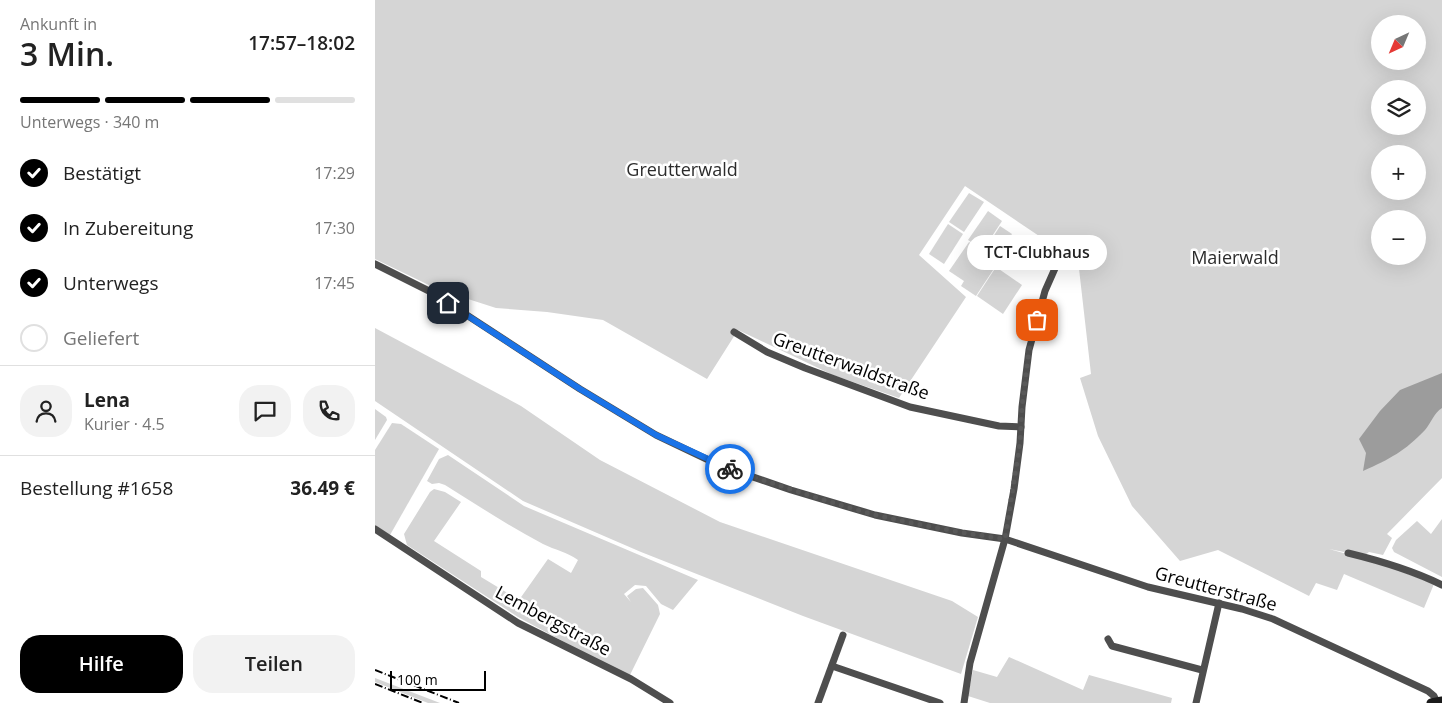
<!DOCTYPE html>
<html lang="de">
<head>
<meta charset="utf-8">
<style>
  body { margin:0; font-family:"Open Sans",sans-serif; background:#f2f2f2; color:#222; height:100vh; display:flex; flex-direction:column; font-size:19px; white-space:nowrap }
  * { box-sizing:border-box; margin:0 }
  p { font-size:16px; color:#767676 }
  .icon { flex:none; width:28px; height:28px; fill:none; stroke:currentColor; stroke-width:2; stroke-linecap:round; stroke-linejoin:round }
  .map { position:relative; flex:1; overflow:hidden }
  .drawer { display:flex; flex-direction:column; background:#fff; width:375px }
  .drawer>* { flex:none }
  .needle { width:32px; rotate:224deg }
  .fabs { position:absolute; left:996px; top:15px; display:grid; gap:10px }
  .fabs a { display:grid; place-items:center; width:55px; height:55px; border-radius:50%; background:#fff; box-shadow:0 5px 20px #0002; font-size:25px }
  .scale { position:absolute; left:15px; bottom:12px; width:96px; box-sizing:border-box; padding-left:5px; border:2px solid #000; border-top:0; font-size:14px; line-height:18px; white-space:nowrap; color:#000; -webkit-text-stroke:4px #fff; paint-order:stroke }
  .pin { position:absolute; display:grid; place-items:center; width:42px; height:42px; color:#fff; margin:-21px; border-radius:10px; box-shadow:0 2px 8px #0006 }
  .courier { position:absolute; display:grid; place-items:center; width:50px; height:50px; margin:-25px; border:4px solid #1a73e8; border-radius:50%; background:#fff; color:#222; box-shadow:0 1px 6px #0007 }
  .bubble { position:absolute; height:35px; border-radius:18px; background:#fff; box-shadow:0 5px 20px #0002; font-size:16px; font-weight:600; line-height:35px; text-align:center }
  .overview em { font-style:normal; font-weight:600 }
  .overview div { display:flex; flex-direction:column-reverse }
  .overview { display:flex; align-items:center; justify-content:space-between; height:85px; padding:0 20px }
  h1 { font-size:32px; font-weight:600; line-height:38px }
  .bar { display:grid; grid-template-columns:repeat(4,1fr); gap:8px 5px; align-content:center; height:60px; padding:0 20px }
  .bar i { height:6px; border-radius:4px; background:#e0e0e0 }
  .bar .on { background:#000 }
  .bar p { grid-column:span 4 }
  .line { display:flex; align-items:center; gap:12px; padding:0 20px; border-top:1px solid #e0e0e0 }
  .line div { flex:1 }
  .round { display:grid; place-items:center; flex:none; width:52px; height:52px; border-radius:20px; background:#f2f2f2 }
  ol { padding:0 20px; list-style:none }
  li { display:flex; align-items:center; gap:15px; height:55px }
  li p { margin-inline-start:auto }
  li .icon { padding:5px; border-radius:50%; background:#000; color:#fff; stroke-width:4 }
  li:last-child { color:#767676 }
  li i { width:28px; height:28px; border:2px solid #e0e0e0; border-radius:50% }
  .button { display:flex; gap:10px; margin-top:auto; padding:10px 20px }
  .button a { flex:1; height:58px; border-radius:20px; background:#000; color:#fff; font-size:20px; font-weight:600; line-height:58px; text-align:center }
  .button a+a { background:#f2f2f2; color:#222 }
  main { display:flex; flex:1; min-height:0 }
  .map>svg:first-child { display:block }
</style>
</head>
<body>
<main>
<section class="drawer">
<div class="overview"><div><h1>3 Min.</h1><p>Ankunft in</p></div><em>17:57–18:02</em></div>
<div class="bar"><i class="on"></i><i class="on"></i><i class="on"></i><i></i><p>Unterwegs · 340 m</p></div>
<ol>
<li><svg class="icon" aria-label="check" viewBox="0 0 24 24"><path d="M5 12l5 5 9-10"/></svg>Bestätigt<p>17:29</p></li>
<li><svg class="icon" aria-label="check" viewBox="0 0 24 24"><path d="M5 12l5 5 9-10"/></svg>In Zubereitung<p>17:30</p></li>
<li><svg class="icon" aria-label="check" viewBox="0 0 24 24"><path d="M5 12l5 5 9-10"/></svg>Unterwegs<p>17:45</p></li>
<li><i></i>Geliefert</li>
</ol>
<div class="line" style="height:90px"><a class="round"><svg class="icon" aria-label="person" viewBox="0 0 24 24"><circle cx="12" cy="8" r="4"/><path d="M4 21q1-7 8-7t8 7"/></svg></a><div><b>Lena</b><p>Kurier · 4.5</p></div><a class="round"><svg class="icon" aria-label="chat" viewBox="0 0 24 24"><path d="M4 5h16v11H9l-5 4z"/></svg></a><a class="round"><svg class="icon" aria-label="phone" viewBox="0 0 24 24"><path d="M5 4h4l2 5-3 2q2 4 5 5l2-3 5 2v4C11 20 4 13 5 4z"/></svg></a></div>
<div class="line" style="height:65px"><div>Bestellung #1658</div><b>36.49 €</b></div>
<div class="button"><a>Hilfe</a><a>Teilen</a></div>
</section>
<div class="map">
<svg width="1067" height="703" viewBox="0 0 1067 703">
  <rect width="100%" height="100%" fill="#fff"/>
  <g fill="#d5d5d5" fill-rule="evenodd">
    <path d="M0 0H1067V478L1012 534 1017 538 1008 555 994 552 989 556 954 549 1004 563 1059 584 1049 608 969 574 962 590 941 583 934 596 843 550 805 561 757 506 723 436 705 378 716 374 703 260 681 244 679 246 590 186 544 255 591 297 524 398 458 375 363 330 332 379 228 320 172 312 121 308 62 289 0 259ZM1005 24H1042V61H1005ZM1005 89H1042V126H1005ZM1005 154H1042V191H1005ZM1005 219H1042V256H1005Z"/>
    <path d="M594 193 609 202 589 232 574 222Z"/>
    <path d="M613 211 627 221 608 250 593 240Z"/>
    <path d="M573 224 588 234 569 264 554 254Z"/>
    <path d="M625 226 637 234 618 264 605 256 620 267 601 296 586 286 589 281 574 271 594 242 609 251Z"/>
    <path d="M621 267 647 285 628 314 602 296Z"/>
    <path d="M0 328 146 406 225 460 345 522 577 601 603 617 586 674 428 616 266 552 148 501 0 401Z"/>
    <path d="M0 409 11 417 12 420 0 440Z"/>
    <path d="M17 423 26 424 64 449 15 535 0 525V450Z"/>
    <path d="M73 455 149 506 323 580 298 610 286 604 271 586 260 585 249 594 256 602 252 596 261 589 268 588 283 605 285 614 254 677 143 617 32 545 29 534 55 492 59 489 70 492 86 502 59 541 106 571V577L144 600 173 559 196 573 203 560C192 552 180 550 168 544 134 526 102 505 70 485L64 483 57 484 52 481 64 459Z"/>
    <path d="M1067 519V577L1019 552 1017 548 1021 540 1042 521 1056 534Z"/>
    <path d="M634 657 708 690 714 675 797 698 796 703H615L593 696 598 670 622 677Z"/>
    <path d="M0 678 65 703H53L5 684 0 682Z"/>
  </g>
  <path fill="#9c9c9c" d="M1067 373V408C1059 413 1056 423 1050 430 1030 451 1015 459 988 471L991 453 984 439 1005 411 1025 390Z"/>
  <g fill="none" stroke-linecap="round" stroke-linejoin="round">
    <g stroke="#4e4e4e" stroke-width="7">
      <path d="M0 264 58 293 205 389 281 435 346 466 416 490 500 515 587 533 630 539 773 587 867 609 898 619 1053 691 1059 696 1062 702"/>
      <path d="M359 332 392 352 430 368 535 407 624 426 646 427"/>
      <path d="M0 529 143 623 256 679 295 703"/>
      <path d="M973 553C1006 561 1037 570 1067 585"/>
      <path d="M733 639 737 646 827 670"/>
      <path d="M457 666 565 703"/>
      <path d="M443 703 468 635"/>
      <path d="M589 703 595 663 630 539 639 489 645 443 647 407 654 350 670 291 693 239"/>
      <path d="M821 703 844 603"/>
    </g>
    <path stroke="#1b1b1b" stroke-width="9" d="M1056 703 1067 701"/>
    <g stroke="#000" stroke-width="2" stroke-dasharray="8 2.5 1 2.5" stroke-linecap="butt">
      <path d="M0 670 84 703"/>
      <path d="M0 684 48 703"/>
    </g>
  </g>
  <g fill="none" stroke-linecap="round" stroke-linejoin="round">
    <path stroke="#595959" stroke-width="5" stroke-dasharray="0 9" d="M355 469C403 485 452 502 501 515 544 525 587 533 630 539L645 443 647 407 654 350 662 320"/>
    <path stroke="#1a73e8" stroke-width="6" d="M73 303 205 389 281 435 355 469"/>
  </g>
  <g text-anchor="middle" stroke-width="5" stroke-linejoin="round" paint-order="stroke">
    <g font-size="18" fill="#2c2c2c" stroke="#fff">
      <text x="307" y="176">Greutterwald</text>
      <text x="860" y="264">Maierwald</text>
    </g>
    <g font-size="18" fill="#000" stroke="#fff">
      <text transform="translate(476 366) rotate(20)" y="6">Greutterwaldstraße</text>
      <text transform="translate(841 589) rotate(15)" y="6">Greutterstraße</text>
      <text transform="translate(178 621) rotate(28)" y="6">Lembergstraße</text>
    </g>
  </g>
</svg>
<div class="fabs">
<a><svg class="needle" viewBox="-14 -14 28 28"><path d="M0-13l5 13h-10z" fill="#e53935"/><path d="M0 13l5-13h-10z" fill="#767676"/></svg></a>
<a><svg class="icon" aria-label="layers" viewBox="0 0 24 24"><path d="M12 4l9 5-9 5-9-5zM3 14l9 5 9-5"/></svg></a>
<a>+</a>
<a>−</a>
</div>
<div class="scale">100 m</div>
<div class="pin" style="left:662px;top:320px;background:#ea580c"><svg class="icon" aria-label="bag" viewBox="0 0 24 24"><path d="M5 8h14l-1 12H6zM9 8a3 3 0 0 1 6 0"/></svg></div>
<div class="pin" style="left:73px;top:303px;background:#1f2937"><svg class="icon" aria-label="home" viewBox="0 0 24 24"><path d="M3 11l9-7 9 7M6 9v11h12V9"/></svg></div>
<div class="courier" style="left:355px;top:469px"><svg class="icon" aria-label="bike" viewBox="0 0 24 24"><circle cx="6" cy="16" r="4"/><circle cx="18" cy="16" r="4"/><path d="M6 16l4-8h5l3 8M10 8l3 8H6M13 5h3"/></svg></div>
<div class="bubble" style="left:592px;top:235px;width:140px">TCT-Clubhaus</div>
</div>
</main>
</body>
</html>
